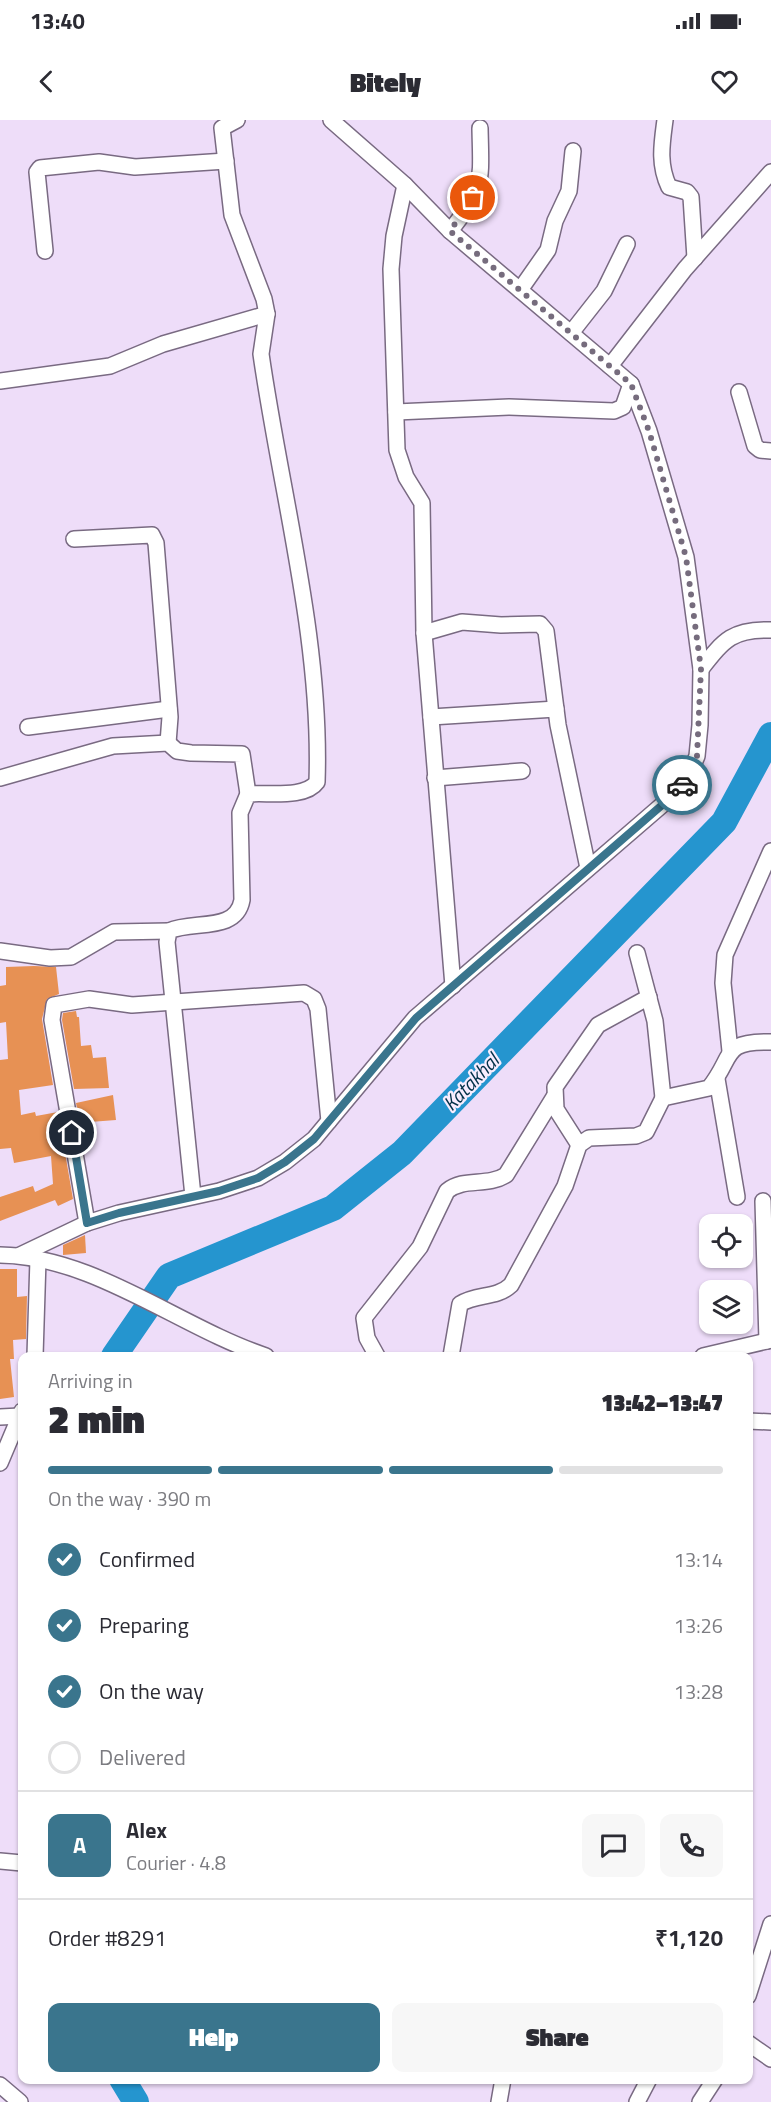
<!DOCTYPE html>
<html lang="en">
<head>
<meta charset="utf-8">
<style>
  body { margin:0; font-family:"Titillium Web",sans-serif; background:#f7f7f7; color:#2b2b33; height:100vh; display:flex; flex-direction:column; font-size:22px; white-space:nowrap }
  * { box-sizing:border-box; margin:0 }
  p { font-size:20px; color:#7c7c81 }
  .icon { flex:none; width:33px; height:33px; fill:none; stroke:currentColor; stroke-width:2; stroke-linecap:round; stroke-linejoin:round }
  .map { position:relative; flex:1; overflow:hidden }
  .drawer { position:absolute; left:18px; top:1232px; width:735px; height:732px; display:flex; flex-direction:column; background:#fff; border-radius:12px; box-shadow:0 2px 4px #0004 }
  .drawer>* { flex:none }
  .tools { position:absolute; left:699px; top:1094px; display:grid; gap:12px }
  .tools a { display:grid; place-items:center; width:54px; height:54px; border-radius:12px; background:#fff; box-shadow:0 2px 4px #0004; font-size:30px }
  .pin { position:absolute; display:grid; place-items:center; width:51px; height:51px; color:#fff; margin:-26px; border:3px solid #fff; border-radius:50%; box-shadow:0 2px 6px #0007 }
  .courier { position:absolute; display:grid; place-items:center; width:60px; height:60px; margin:-30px; border:4px solid #3a758d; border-radius:50%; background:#fff; color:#222; box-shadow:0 2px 8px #0007 }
  .overview em { font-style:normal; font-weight:800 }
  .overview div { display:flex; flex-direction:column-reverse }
  .overview { display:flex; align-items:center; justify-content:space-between; height:102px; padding:0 30px }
  h1 { font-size:39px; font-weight:800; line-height:45px }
  .bar { display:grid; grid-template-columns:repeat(4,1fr); gap:9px 6px; align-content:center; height:72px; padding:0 30px }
  .bar i { height:8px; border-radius:4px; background:#e1e1e2 }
  .bar .current { background:#3a758d }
  .bar p { grid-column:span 4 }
  .line { display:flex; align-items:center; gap:15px; padding:0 30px; border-top:2px solid #e1e1e2 }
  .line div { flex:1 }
  .round { display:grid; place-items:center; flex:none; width:63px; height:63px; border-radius:12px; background:#f7f7f7 }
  ol { padding:0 30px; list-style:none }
  li { display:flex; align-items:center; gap:18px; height:66px }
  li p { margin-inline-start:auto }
  li .icon { padding:6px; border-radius:50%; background:#3a758d; color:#fff; stroke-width:4 }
  li:last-child { color:#7c7c81 }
  li i { width:33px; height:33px; border:3px solid #e1e1e2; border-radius:50% }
  .action { display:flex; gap:12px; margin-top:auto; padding:12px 30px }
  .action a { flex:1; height:69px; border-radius:12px; background:#3a758d; color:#fff; font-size:24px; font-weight:800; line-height:69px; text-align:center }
  .action a+a { background:#f7f7f7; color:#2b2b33 }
  .status { display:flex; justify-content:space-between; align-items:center; height:42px; padding:0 30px; background:#fff; direction:ltr }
  .status svg { height:16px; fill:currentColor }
  header { display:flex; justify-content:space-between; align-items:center; height:78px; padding:0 30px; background:#fff; font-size:27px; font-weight:800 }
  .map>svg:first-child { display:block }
</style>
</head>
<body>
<div class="status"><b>13:40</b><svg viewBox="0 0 49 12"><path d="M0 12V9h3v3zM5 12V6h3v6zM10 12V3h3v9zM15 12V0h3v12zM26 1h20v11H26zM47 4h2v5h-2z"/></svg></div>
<header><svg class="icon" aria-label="back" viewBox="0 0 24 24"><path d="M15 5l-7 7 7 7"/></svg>Bitely<svg class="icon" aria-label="heart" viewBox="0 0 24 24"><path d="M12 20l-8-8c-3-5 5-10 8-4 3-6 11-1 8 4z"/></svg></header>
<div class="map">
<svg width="771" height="1982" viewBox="0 0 771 1982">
  <rect width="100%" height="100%" fill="#eeddf9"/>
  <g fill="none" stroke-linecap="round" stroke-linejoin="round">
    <g stroke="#2595cf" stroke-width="26">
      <path d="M114 1236 169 1156 333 1088 402 1033 724 702 771 615"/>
      <path d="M122 1959 136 1982"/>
    </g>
  </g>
  <g fill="#e79154">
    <path d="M34 846 56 847 59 874 47 879 42 899 53 965 19 970 21 995 35 992 36 996 58 992 73 1079 58 1086 55 1080 0 1101V1077L33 1066 35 1072 53 1064 51 1036 14 1043 11 1028 0 1029V940L8 939 6 902 0 903V866L6 865V847Z"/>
    <path d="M76 891 77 897H79L81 926 91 925 93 938 106 937 109 968 74 969 62 900 63 893Z"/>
    <path d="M113 975 116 1000 90 1002V997L79 998 76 983Z"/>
    <path d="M85 1115 86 1133 63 1135V1125Z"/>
    <path d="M0 1149H17V1177L27 1176 26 1219 13 1220 14 1239H10L14 1277 0 1279Z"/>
  </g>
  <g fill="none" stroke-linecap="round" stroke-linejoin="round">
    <g stroke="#796a82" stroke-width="18">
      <g id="minor">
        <path d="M665 0C662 23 658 44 669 67L687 72 691 77 695 138"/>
        <path d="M405 65 394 116 391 149 397 330 406 357 422 383 424 513 453 866"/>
        <path d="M450 111C485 68 481 61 480 8"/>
        <path d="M45 131 38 62 37 52 40 48 99 42 135 47 226 41"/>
        <path d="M520 170 548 130 555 101 569 71 573 31"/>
        <path d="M571 213 604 171 627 124"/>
        <path d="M610 246 685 149 771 52"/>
        <path d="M0 261 110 246 163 224 267 194"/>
        <path d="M739 272 755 326 760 330 771 331"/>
        <path d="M396 292 509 287 614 291 623 287 631 264"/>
        <path d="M74 419 152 415 156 423 170 597 168 623"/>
        <path d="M424 513 462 502 501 505 540 504 546 511 558 605 588 748"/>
        <path d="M701 549C724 520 732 509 771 510"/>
        <path d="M431 597 556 589"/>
        <path d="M28 607 169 589"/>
        <path d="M0 658 113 626 168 623 177 631 191 633 242 634 248 674"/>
        <path d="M435 658 522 651"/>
        <path d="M0 831 50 838 71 837 114 812 169 811"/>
        <path d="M637 833 655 901 663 978"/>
        <path d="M730 931 723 863 725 835 771 731"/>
        <path d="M717 959 737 1077"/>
        <path d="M579 1025 556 989 555 967 598 905 649 877"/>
        <path d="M193 1076 167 822 169 811C193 800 236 813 242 780L240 693 248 674C267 672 305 679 317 662 322 520 281 374 261 234L267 194 264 179 232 95 222 8 237 0"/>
        <path d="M763 1081 767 1221"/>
        <path d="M87 1103 52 900 54 885 89 879 132 885 304 873 314 879 318 889 329 1001"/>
        <path d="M0 1135C94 1136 179 1207 266 1236"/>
        <path d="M20 1135 87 1103 119 1093 219 1071 258 1058 285 1042 314 1019 415 898 676 673 689 655 697 636 700 605 701 549 686 437 649 311 631 264 450 111 405 65 331 0"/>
        <path d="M35 1236 38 1139"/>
        <path d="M377 1236 367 1218 364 1198 420 1127 447 1071C464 1057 487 1067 506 1055L554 977"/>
        <path d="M451 1236 460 1184C477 1173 496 1179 511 1165L565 1066 579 1025 589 1018 636 1016 646 1012 663 978 709 968C735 936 720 921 771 922"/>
        <path d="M703 1236 771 1220"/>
        <path d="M0 1297 20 1296"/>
        <path d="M748 1301 771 1302"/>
        <path d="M0 1343 22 1291"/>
        <path d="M0 1741 22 1743"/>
        <path d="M748 1876 771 1804"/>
        <path d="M748 1923 771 1939"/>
        <path d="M0 1965 20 1982"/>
        <path d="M499 1982 503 1959"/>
        <path d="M637 1982 649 1959"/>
        <path d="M700 1982 715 1959"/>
      </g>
    </g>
    <use href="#minor" stroke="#fff" stroke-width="15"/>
  </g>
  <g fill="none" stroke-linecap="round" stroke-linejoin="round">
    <path stroke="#766c7d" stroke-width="6" stroke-dasharray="0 10.8" d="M473 78 450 111 631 264 649 311 686 437 701 549 697 636 682 665"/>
    <path stroke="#3a758d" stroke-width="8" d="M72 1013 87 1103 119 1093 219 1071 258 1058 285 1042 314 1019 416 898 676 673 682 665"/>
  </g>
  <g text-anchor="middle" stroke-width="4.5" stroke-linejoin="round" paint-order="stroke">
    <g font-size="20" font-style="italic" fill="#023048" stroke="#f8edfe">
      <text transform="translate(471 962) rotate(-46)" y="7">Katakhal</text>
    </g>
  </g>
</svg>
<div class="tools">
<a><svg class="icon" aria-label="locate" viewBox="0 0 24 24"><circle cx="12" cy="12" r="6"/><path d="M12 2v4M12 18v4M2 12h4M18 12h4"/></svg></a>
<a><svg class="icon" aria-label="layers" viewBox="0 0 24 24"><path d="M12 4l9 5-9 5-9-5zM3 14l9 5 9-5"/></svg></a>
</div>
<div class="pin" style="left:473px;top:78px;background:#ea580c"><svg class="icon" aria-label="bag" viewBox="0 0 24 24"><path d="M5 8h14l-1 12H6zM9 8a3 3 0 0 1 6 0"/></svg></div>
<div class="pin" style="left:72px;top:1013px;background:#1f2937"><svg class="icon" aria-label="home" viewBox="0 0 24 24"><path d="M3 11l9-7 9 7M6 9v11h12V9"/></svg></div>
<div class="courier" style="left:682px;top:665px"><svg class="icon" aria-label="car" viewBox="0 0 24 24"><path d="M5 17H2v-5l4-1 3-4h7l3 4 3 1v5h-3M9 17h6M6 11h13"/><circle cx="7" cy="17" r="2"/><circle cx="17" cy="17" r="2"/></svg></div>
<section class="drawer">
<div class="overview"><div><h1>2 min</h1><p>Arriving in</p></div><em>13:42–13:47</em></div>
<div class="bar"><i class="current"></i><i class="current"></i><i class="current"></i><i></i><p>On the way · 390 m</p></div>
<ol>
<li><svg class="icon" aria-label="check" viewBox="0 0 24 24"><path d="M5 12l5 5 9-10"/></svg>Confirmed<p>13:14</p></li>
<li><svg class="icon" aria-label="check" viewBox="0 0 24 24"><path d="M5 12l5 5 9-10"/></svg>Preparing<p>13:26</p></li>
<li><svg class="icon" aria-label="check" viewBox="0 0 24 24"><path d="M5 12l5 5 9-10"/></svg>On the way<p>13:28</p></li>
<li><i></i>Delivered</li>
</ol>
<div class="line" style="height:108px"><b class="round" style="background:#3a758d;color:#fff">A</b><div><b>Alex</b><p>Courier · 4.8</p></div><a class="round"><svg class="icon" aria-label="chat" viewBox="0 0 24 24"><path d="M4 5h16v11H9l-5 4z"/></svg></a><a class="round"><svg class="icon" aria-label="phone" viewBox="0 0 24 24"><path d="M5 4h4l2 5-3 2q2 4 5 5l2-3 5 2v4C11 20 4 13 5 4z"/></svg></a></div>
<div class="line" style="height:78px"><div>Order #8291</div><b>₹1,120</b></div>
<div class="action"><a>Help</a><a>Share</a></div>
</section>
</div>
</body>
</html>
